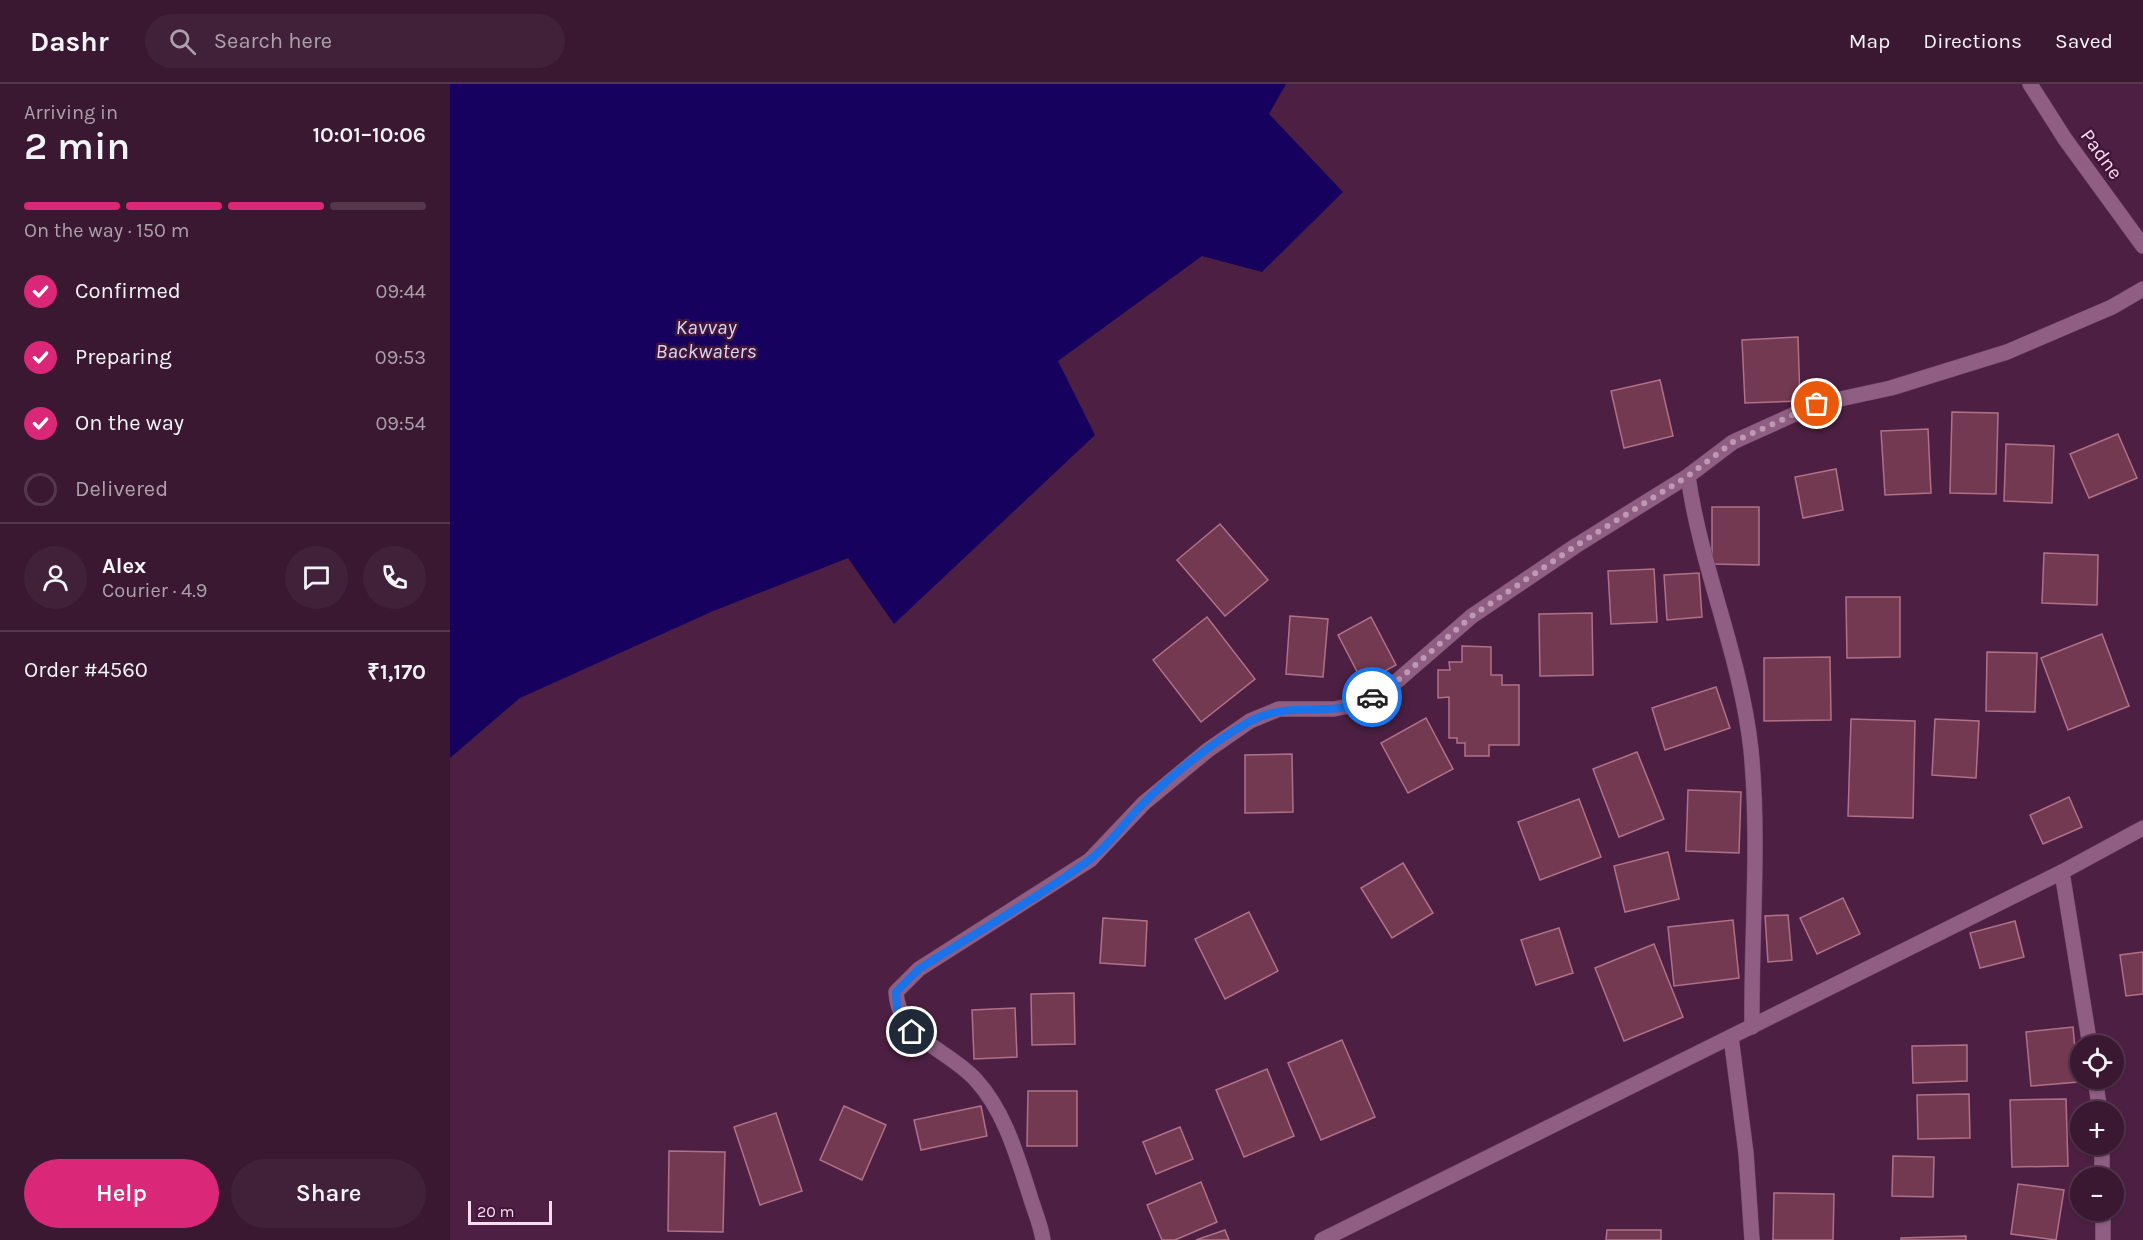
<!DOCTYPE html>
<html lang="en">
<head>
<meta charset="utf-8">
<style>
  body { margin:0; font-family:Karla,sans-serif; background:#41213a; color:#f1f3f6; height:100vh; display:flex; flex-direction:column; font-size:22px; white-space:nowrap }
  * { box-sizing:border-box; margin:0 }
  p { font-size:20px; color:#aba0ac }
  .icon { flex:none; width:33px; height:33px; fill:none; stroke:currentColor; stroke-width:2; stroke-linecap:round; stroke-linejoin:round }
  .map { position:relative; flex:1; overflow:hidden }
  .panel { display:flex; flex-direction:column; background:#3a1832; width:450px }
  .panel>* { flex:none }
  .controls { position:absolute; left:1620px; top:951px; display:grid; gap:12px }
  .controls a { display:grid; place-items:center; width:54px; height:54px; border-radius:50%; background:#3a1832; box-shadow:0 2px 4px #0004,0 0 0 2px #54374d; font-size:30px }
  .scale { position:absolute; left:18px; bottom:15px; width:84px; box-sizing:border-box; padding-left:6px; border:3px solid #fadcf1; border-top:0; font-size:16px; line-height:21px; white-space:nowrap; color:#fadcf1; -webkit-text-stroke:4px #421539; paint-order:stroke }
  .pin { position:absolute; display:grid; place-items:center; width:51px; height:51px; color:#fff; margin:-26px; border:3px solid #fff; border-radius:50%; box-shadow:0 2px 6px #0007 }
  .courier { position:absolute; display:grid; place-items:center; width:60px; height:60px; margin:-30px; border:4px solid #1a73e8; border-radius:50%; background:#fff; color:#222; box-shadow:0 2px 8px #0007 }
  .summary em { font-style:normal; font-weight:600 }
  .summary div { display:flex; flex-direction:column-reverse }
  .summary { display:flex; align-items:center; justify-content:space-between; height:102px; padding:0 24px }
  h1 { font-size:39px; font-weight:600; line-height:45px }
  .bar { display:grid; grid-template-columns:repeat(4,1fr); gap:9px 6px; align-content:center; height:72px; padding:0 24px }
  .bar i { height:8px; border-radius:4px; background:#54374d }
  .bar .on { background:#db2777 }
  .bar p { grid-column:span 4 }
  .line { display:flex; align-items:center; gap:15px; padding:0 24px; border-top:2px solid #54374d }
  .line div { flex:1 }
  .round { display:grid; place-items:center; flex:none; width:63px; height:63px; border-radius:32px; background:#41213a }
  ol { padding:0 24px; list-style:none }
  li { display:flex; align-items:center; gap:18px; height:66px }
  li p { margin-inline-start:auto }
  li .icon { padding:6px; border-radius:50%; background:#db2777; color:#fff; stroke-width:4 }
  li:last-child { color:#aba0ac }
  li i { width:33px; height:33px; border:3px solid #54374d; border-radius:50% }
  .action { display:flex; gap:12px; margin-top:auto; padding:12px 24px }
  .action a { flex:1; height:69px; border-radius:36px; background:#db2777; color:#fff; font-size:24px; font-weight:600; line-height:69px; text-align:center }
  .action a+a { background:#41213a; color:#f1f3f6 }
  header { display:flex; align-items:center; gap:36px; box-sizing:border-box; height:84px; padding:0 30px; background:#3a1832; border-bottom:2px solid #54374d }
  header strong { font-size:28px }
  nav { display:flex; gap:33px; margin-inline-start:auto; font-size:21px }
  .search { width:420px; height:54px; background:#41213a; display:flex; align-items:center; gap:15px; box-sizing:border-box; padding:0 21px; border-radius:33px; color:#aba0ac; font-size:22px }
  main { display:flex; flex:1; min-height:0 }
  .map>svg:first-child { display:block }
</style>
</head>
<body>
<header>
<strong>Dashr</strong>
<div class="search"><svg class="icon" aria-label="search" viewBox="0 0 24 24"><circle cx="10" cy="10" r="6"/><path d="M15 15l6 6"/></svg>Search here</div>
<nav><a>Map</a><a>Directions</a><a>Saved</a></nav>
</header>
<main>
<section class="panel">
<div class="summary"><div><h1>2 min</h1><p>Arriving in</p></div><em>10:01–10:06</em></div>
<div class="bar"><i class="on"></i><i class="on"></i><i class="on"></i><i></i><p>On the way · 150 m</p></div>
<ol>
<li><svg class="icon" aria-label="check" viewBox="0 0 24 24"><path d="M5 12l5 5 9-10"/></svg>Confirmed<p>09:44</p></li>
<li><svg class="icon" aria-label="check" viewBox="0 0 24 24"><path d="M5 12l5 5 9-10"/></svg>Preparing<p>09:53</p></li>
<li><svg class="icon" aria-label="check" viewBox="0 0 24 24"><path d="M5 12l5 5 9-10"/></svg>On the way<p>09:54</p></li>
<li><i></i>Delivered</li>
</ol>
<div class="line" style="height:108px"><a class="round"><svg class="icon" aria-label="person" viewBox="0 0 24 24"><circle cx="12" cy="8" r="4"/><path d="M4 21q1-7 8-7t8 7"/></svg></a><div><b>Alex</b><p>Courier · 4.9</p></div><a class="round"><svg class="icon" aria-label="chat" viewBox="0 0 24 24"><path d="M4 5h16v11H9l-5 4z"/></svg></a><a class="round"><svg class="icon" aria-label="phone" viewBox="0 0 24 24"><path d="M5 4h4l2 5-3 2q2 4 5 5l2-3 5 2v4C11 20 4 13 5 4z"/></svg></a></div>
<div class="line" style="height:78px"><div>Order #4560</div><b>₹1,170</b></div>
<div class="action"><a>Help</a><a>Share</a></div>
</section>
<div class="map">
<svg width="1693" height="1156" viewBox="0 0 1693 1156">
  <rect width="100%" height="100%" fill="#4d2043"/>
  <path fill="#16015f" d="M0 0H836L819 30 893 108 812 188 752 172 608 277 645 351 444 540 398 474 261 528 70 614 0 674Z"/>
  <g fill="#723950" stroke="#b07188" stroke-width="1.5">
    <path d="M1348 253 1350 317 1295 319 1292 256Z"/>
    <path d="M1210 296 1223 352 1174 364 1161 307Z"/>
    <path d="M1502 328 1548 329 1546 410 1500 409Z"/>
    <path d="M1478 345 1481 409 1435 411 1431 347Z"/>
    <path d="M1668 350 1687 394 1639 414 1620 370Z"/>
    <path d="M1556 360 1604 362 1602 419 1554 417Z"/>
    <path d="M1386 385 1393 426 1353 434 1345 393Z"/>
    <path d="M1262 423H1309V481L1262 480Z"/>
    <path d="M770 440 818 496 775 532 727 476Z"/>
    <path d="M1594 469 1648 471 1647 521 1592 519Z"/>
    <path d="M1204 485 1207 538 1161 540 1158 487Z"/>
    <path d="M1249 489 1252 533 1217 536 1214 491Z"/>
    <path d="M1396 513H1450V573L1397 574Z"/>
    <path d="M1142 529 1143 591 1090 592 1089 530Z"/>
    <path d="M840 532 878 535 873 593 836 590Z"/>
    <path d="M757 533 805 595 751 638 703 576Z"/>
    <path d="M921 533 946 581 913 599 888 551Z"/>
    <path d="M1652 550 1679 622 1618 646 1591 574Z"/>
    <path d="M1012 562 1041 563V591H1052V601H1069V661H1039V672H1015V659H1007V654H999V613L988 614V586H1000L999 578H1012Z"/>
    <path d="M1537 568 1587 569 1585 628 1536 627Z"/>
    <path d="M1380 573 1381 636 1314 637V574Z"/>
    <path d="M1266 603 1280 644 1215 666 1202 624Z"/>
    <path d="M976 634 1003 685 958 709 931 659Z"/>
    <path d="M1401 635 1465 637 1463 734 1398 732Z"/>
    <path d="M1485 635 1529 637 1526 694 1482 691Z"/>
    <path d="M1187 668 1214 735 1169 753 1143 685Z"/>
    <path d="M842 670 843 728 795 729V671Z"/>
    <path d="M1238 706 1291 708 1289 769 1236 767Z"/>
    <path d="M1619 713 1632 743 1593 760 1580 731Z"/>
    <path d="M1129 715 1151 773 1090 796 1068 738Z"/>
    <path d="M1218 768 1229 815 1175 828 1164 782Z"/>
    <path d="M953 779 983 829 942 854 911 804Z"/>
    <path d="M1393 814 1410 850 1367 870 1350 834Z"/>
    <path d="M799 828 828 887 775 915 745 855Z"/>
    <path d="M1338 831 1342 876 1318 878 1315 832Z"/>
    <path d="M653 834 697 837 695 882 650 879Z"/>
    <path d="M1283 836 1289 894 1224 902 1218 843Z"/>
    <path d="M1565 837 1574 873 1530 884 1520 849Z"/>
    <path d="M1109 844 1123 889 1086 901 1071 856Z"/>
    <path d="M1204 860 1233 933 1174 957 1145 884Z"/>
    <path d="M1693 868V910L1676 912 1670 871Z"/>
    <path d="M624 909 625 960 582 961 581 910Z"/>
    <path d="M565 924 567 973 524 975 522 926Z"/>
    <path d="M1623 943 1628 998 1581 1002 1576 948Z"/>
    <path d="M892 956 925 1033 871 1056 838 979Z"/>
    <path d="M1517 961V997L1463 999 1462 962Z"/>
    <path d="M817 985 844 1052 794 1073 766 1006Z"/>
    <path d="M578 1007H627V1062H577Z"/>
    <path d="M1519 1010 1520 1054 1468 1055 1467 1011Z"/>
    <path d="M1616 1015 1618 1082 1562 1083 1560 1016Z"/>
    <path d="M394 1022 436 1041 412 1096 370 1076Z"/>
    <path d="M531 1022 537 1052 471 1066 464 1036Z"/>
    <path d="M326 1029 352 1107 310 1121 284 1043Z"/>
    <path d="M730 1043 743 1075 706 1090 693 1058Z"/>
    <path d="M219 1067 275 1068 273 1148 218 1147Z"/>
    <path d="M1443 1072 1484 1073 1483 1113 1442 1112Z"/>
    <path d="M751 1098 767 1138 725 1156H712L697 1121Z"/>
    <path d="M1568 1100 1614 1106 1606 1156 1561 1150Z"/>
    <path d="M1324 1109 1384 1110 1383 1156H1323Z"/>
    <path d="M775 1146 779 1156H746Z"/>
    <path d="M1157 1146H1211V1156H1156Z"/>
    <path d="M1516 1152V1156H1451V1154Z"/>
  </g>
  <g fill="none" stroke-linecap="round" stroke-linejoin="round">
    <g stroke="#694161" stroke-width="16">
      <g id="street">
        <path d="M1580 0 1615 55 1693 162"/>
        <path d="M1612 788 1640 962"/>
        <path d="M1302 943C1301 851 1310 758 1301 666 1291 572 1251 485 1238 392L1283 358 1367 320 1441 304 1557 268 1662 223 1693 205"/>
        <path d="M1281 953 1296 1069 1302 1156"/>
        <path d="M1645 994 1650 1028"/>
        <path d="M1652 1060V1094"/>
        <path d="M1653 1126V1156"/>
        <path d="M593 1156C591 1141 584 1126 580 1112 567 1072 555 1028 526 996 498 965 449 955 446 908L469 885 640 776 694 719 758 666 800 637 829 625H884L913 619 947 597 1022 532 1127 461 1238 392"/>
      </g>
    </g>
    <g stroke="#694161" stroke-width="16">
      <path id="secondary" d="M872 1156 1612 788 1693 744"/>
    </g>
    <use href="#street" stroke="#905d83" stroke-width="15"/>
    <use href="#secondary" stroke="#905d83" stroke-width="15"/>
  </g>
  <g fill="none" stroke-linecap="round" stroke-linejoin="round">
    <path stroke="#bd9ab4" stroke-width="6" stroke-dasharray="0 10.8" d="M922 613 947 597 1022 532 1127 461 1238 392 1283 358 1367 320"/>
    <path stroke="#1a73e8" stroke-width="8" d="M462 948 447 924 446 908 469 885C525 849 585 816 638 777 658 763 674 739 692 721 718 693 766 656 799 638 842 614 885 637 922 613"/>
  </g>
  <g text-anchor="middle" stroke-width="5" stroke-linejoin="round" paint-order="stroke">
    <g font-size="20" fill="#fadcf1" stroke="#421539">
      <text transform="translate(1652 70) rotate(54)" y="7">Padne</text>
    </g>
    <g font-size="21" font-style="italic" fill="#d4d9f2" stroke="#421539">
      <text x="256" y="250">Kavvay<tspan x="256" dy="24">Backwaters</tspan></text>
    </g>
  </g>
</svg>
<div class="controls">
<a><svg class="icon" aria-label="locate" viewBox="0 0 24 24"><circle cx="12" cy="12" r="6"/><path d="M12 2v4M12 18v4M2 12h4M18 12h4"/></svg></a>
<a>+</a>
<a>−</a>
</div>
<div class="scale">20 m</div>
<div class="pin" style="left:1367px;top:320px;background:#ea580c"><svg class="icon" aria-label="bag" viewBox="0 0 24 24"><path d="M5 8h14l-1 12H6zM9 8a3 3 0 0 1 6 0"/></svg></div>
<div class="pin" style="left:462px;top:948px;background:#1f2937"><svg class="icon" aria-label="home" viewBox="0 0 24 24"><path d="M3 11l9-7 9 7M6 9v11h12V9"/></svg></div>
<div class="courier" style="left:922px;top:613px"><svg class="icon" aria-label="car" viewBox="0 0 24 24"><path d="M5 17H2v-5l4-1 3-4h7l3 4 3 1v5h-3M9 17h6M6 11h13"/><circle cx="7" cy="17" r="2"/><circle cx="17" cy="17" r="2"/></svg></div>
</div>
</main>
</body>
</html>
